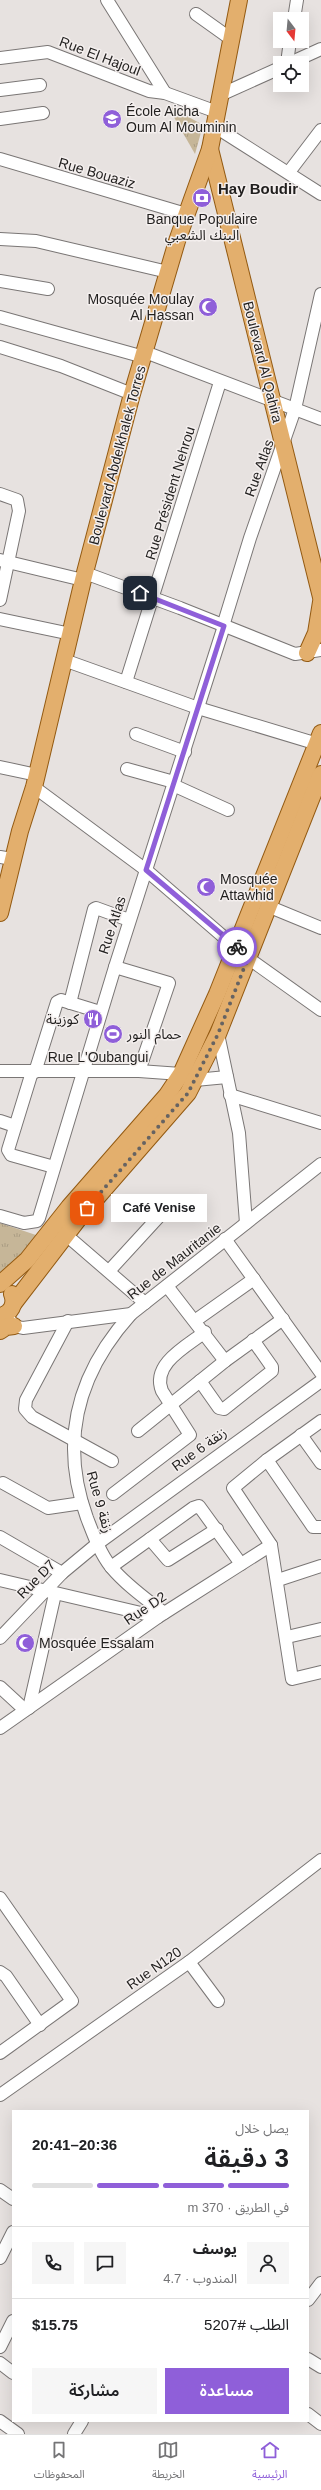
<!DOCTYPE html>
<html lang="ar">
<head>
<meta charset="utf-8">
<style>
  body { margin:0; font-family:Helvetica,"Noto Sans Arabic",sans-serif; background:#f6f6f6; color:#202124; direction:rtl; height:100vh; display:flex; flex-direction:column; font-size:15px; white-space:nowrap }
  * { box-sizing:border-box; margin:0 }
  p { font-size:13px; color:#757577 }
  .icon { flex:none; width:22px; height:22px; fill:none; stroke:currentColor; stroke-width:2; stroke-linecap:round; stroke-linejoin:round }
  .map { position:relative; flex:1; overflow:hidden; direction:ltr }
  .details { position:absolute; left:12px; top:2110px; width:297px; height:312px; display:flex; flex-direction:column; background:#fff; border-radius:0px; box-shadow:0 4px 16px #0002; direction:rtl }
  .details>* { flex:none }
  .needle { width:26px; rotate:164deg }
  .fabs { position:absolute; left:273px; top:12px; display:grid; gap:8px }
  .fabs a { display:grid; place-items:center; width:36px; height:36px; border-radius:0px; background:#fff; box-shadow:0 4px 16px #0002; font-size:20px }
  .pin { position:absolute; display:grid; place-items:center; width:34px; height:34px; color:#fff; margin:-17px; border-radius:8px; box-shadow:0 2px 6px #0006 }
  .courier { position:absolute; display:grid; place-items:center; width:40px; height:40px; margin:-20px; border:3px solid #8f5fd9; border-radius:50%; background:#fff; color:#222; box-shadow:0 1px 5px #0007 }
  .bubble { position:absolute; height:28px; border-radius:0px; background:#fff; box-shadow:0 4px 16px #0002; font-size:13px; font-weight:600; line-height:28px; text-align:center; direction:rtl }
  .overview em { font-style:normal; font-weight:600 }
  .overview div { display:flex; flex-direction:column-reverse }
  .overview { display:flex; align-items:center; justify-content:space-between; height:68px; padding:0 20px }
  h1 { font-size:26px; font-weight:600; line-height:30px }
  .bar { display:grid; grid-template-columns:repeat(4,1fr); gap:6px 4px; align-content:center; height:48px; padding:0 20px }
  .bar i { height:5px; border-radius:3px; background:#e0e0e0 }
  .bar .active { background:#8f5fd9 }
  .bar p { grid-column:span 4 }
  .line { display:flex; align-items:center; gap:10px; padding:0 20px; border-top:1px solid #e0e0e0 }
  .line div { flex:1 }
  .round { display:grid; place-items:center; flex:none; width:42px; height:42px; border-radius:0px; background:#f6f6f6 }
  .cta { display:flex; gap:8px; margin-top:auto; padding:8px 20px }
  .cta a { flex:1; height:46px; border-radius:0px; background:#8f5fd9; color:#fff; font-size:16px; font-weight:600; line-height:46px; text-align:center }
  .cta a+a { background:#f6f6f6; color:#202124 }
  .menu { display:flex; justify-content:space-around; align-items:center; height:56px; border-top:1px solid #e0e0e0; background:#fff; font-size:11px; color:#757577 }
  .menu a { display:grid; justify-items:center; gap:2px }
  .menu .active { color:#8f5fd9 }
  .map>svg:first-child { display:block }
</style>
</head>
<body>
<div class="map">
<svg width="321" height="2434" viewBox="0 0 321 2434">
  <defs>
    <pattern id="park-tufts" width="24" height="20" patternUnits="userSpaceOnUse"><rect width="24" height="20" fill="#c6b698"/><path d="M3 7l-1-3M5 7V3M7 7l1-3M15 17l-1-3M17 17v-4M19 17l1-3" fill="none" stroke="#aa9c83"/></pattern>
  </defs>
  <rect width="100%" height="100%" fill="#e7e2e0"/>
  <g fill="url(#park-tufts)">
    <path d="M167 105 203 125 195 154Z"/>
    <path d="M0 1223 36 1235 9 1269 0 1276Z"/>
  </g>
  <g fill="none" stroke-linecap="round" stroke-linejoin="round">
    <g stroke="#7a7675" stroke-width="14">
      <g id="minor">
        <path d="M107 0 165 93"/>
        <path d="M196 14 231 39"/>
        <path d="M294 19 297 0"/>
        <path d="M0 58 48 52 149 91 165 93 217 112"/>
        <path d="M287 63 290 41"/>
        <path d="M290 63 321 49"/>
        <path d="M0 90 40 85"/>
        <path d="M220 95 280 68"/>
        <path d="M0 119 43 113"/>
        <path d="M214 126 321 194"/>
        <path d="M0 159 186 214"/>
        <path d="M289 172 321 130"/>
        <path d="M0 239 36 241 168 272"/>
        <path d="M0 281 48 289"/>
        <path d="M0 317 144 357"/>
        <path d="M0 347 61 366 132 394"/>
        <path d="M145 352 321 419"/>
        <path d="M0 494 17 500 19 511 0 600"/>
        <path d="M0 560 83 580"/>
        <path d="M85 573 180 608 295 654 321 650"/>
        <path d="M0 619 71 634"/>
        <path d="M223 626 250 538 295 409 321 294"/>
        <path d="M64 660 198 708 321 745"/>
        <path d="M126 682 220 382"/>
        <path d="M136 734 185 752"/>
        <path d="M0 767 37 775"/>
        <path d="M127 769 174 782"/>
        <path d="M173 785 228 810"/>
        <path d="M34 787 146 870 248 958 321 1010"/>
        <path d="M0 857 12 859"/>
        <path d="M270 907 321 928"/>
        <path d="M115 967 169 983 139 1071"/>
        <path d="M70 1003 94 909 96 908 129 920"/>
        <path d="M218 1034 239 1133 246 1223"/>
        <path d="M0 1071H139L181 1074 195 1080 227 1077"/>
        <path d="M32 1072 8 1150 11 1155 54 1167"/>
        <path d="M35 1072 57 1002 61 1000 100 1012"/>
        <path d="M230 1095 321 1123"/>
        <path d="M0 1121 15 1126"/>
        <path d="M0 1216 24 1223 37 1221 39 1218 115 967 224 626"/>
        <path d="M65 1234 145 1303"/>
        <path d="M225 1239 321 1373"/>
        <path d="M109 1271 165 1210"/>
        <path d="M167 1286 225 1361"/>
        <path d="M131 1314C77 1374 59 1441 87 1518 94 1536 100 1553 111 1567 126 1585 146 1599 164 1613"/>
        <path d="M9 1319 14 1326 23 1328 131 1314 321 1164"/>
        <path d="M196 1320 254 1279"/>
        <path d="M68 1321 26 1400 25 1409 32 1417 112 1461"/>
        <path d="M200 1381 219 1408 224 1409 272 1371V1367L253 1340"/>
        <path d="M321 1421 267 1460 233 1488 271 1545 292 1679 321 1672"/>
        <path d="M138 1431 225 1361 283 1319"/>
        <path d="M301 1435 321 1463"/>
        <path d="M267 1460 313 1527H321"/>
        <path d="M3 1483 48 1508 82 1503"/>
        <path d="M113 1494 190 1435 162 1391C151 1364 187 1346 205 1332"/>
        <path d="M0 1537 62 1573"/>
        <path d="M150 1539 168 1560 217 1529"/>
        <path d="M111 1567 193 1508 199 1506 241 1564"/>
        <path d="M0 1580 158 1617"/>
        <path d="M278 1580 321 1566"/>
        <path d="M287 1637 321 1629"/>
        <path d="M0 1638 62 1573 97 1544 321 1381"/>
        <path d="M0 1687 25 1710"/>
        <path d="M29 1708 55 1594"/>
        <path d="M0 1728 158 1617 271 1545"/>
        <path d="M0 1898 72 2001 0 2053"/>
        <path d="M189 1962 218 2001"/>
        <path d="M0 1972 6 1976 40 2025"/>
        <path d="M0 2095 189 1962 321 1860"/>
        <path d="M0 2190 13 2199"/>
        <path d="M0 2258 13 2232"/>
        <path d="M308 2300 321 2283"/>
        <path d="M0 2347 13 2321"/>
        <path d="M308 2359 321 2367"/>
        <path d="M0 2363 13 2373"/>
        <path d="M308 2414 321 2424"/>
        <path d="M0 2421 18 2434"/>
        <path d="M74 2434 82 2421"/>
      </g>
    </g>
    <g stroke="#935a12" stroke-width="18">
      <g id="major">
        <path d="M210 149 321 597"/>
        <path d="M307 653 316 633 321 602"/>
        <path d="M0 913 20 831 34 787 83 580 132 394 177 241 210 149 239 0"/>
        <path d="M0 1284 27 1260 69 1207 167 1095 181 1074 217 994 321 733"/>
        <path d="M14 1303 80 1217 188 1093 218 1034 321 774"/>
        <path d="M0 1316C11 1314 16 1304 12 1294"/>
        <path d="M0 1331 6 1327 14 1326"/>
      </g>
    </g>
    <use href="#minor" stroke="#fff" stroke-width="12"/>
    <use href="#major" stroke="#e3af6d" stroke-width="16"/>
  </g>
  <g fill="none" stroke-linecap="round" stroke-linejoin="round">
    <path stroke="#666362" stroke-width="4" stroke-dasharray="0 7.2" d="M87 1208 188 1093 218 1034 248 958 237 947"/>
    <path stroke="#8f5fd9" stroke-width="5" d="M140 593 224 626 146 870 237 947"/>
  </g>
  <defs>
    <g id="school-disc" transform="scale(1)"><circle r="9.5" fill="#8f5fd9" stroke="#f4efee"/><path d="M0-5L7-2L0 1L-7-2ZM-4 1L0 2.5L4 1V4Q0 6-4 4Z" fill="#fff"/></g>
    <g id="bank-disc" transform="scale(1)"><circle r="9.5" fill="#8f5fd9" stroke="#f4efee"/><path d="M-6-4H6V4H-6ZM0-2.3a2.3 2.3 0 1 0 0 4.6a2.3 2.3 0 1 0 0-4.6Z" fill="#fff"/></g>
    <g id="mosque-disc" transform="scale(1)"><circle r="9.5" fill="#8f5fd9" stroke="#f4efee"/><path d="M3.5-4.9A6 6 0 1 0 3.5 4.9A5 5 0 1 1 3.5-4.9Z" fill="#fff"/></g>
    <g id="restaurant-disc" transform="scale(1)"><circle r="9.5" fill="#8f5fd9" stroke="#f4efee"/><path d="M-5-6h1v4h1v-4h1v4h1v-4h1v5L-1.5 .5V6h-2V.5L-5-1ZM5-6V6H3V1.5H1.5Q1.5-4 5-6Z" fill="#fff"/></g>
    <g id="stadium-disc" transform="scale(1)"><circle r="9.5" fill="#8f5fd9" stroke="#f4efee"/><path d="M0-5a6.5 5 0 1 0 0 10a6.5 5 0 1 0 0-10ZM-3.5-1.8h7v3.6h-7Z" fill="#fff"/></g>
  </defs>
  <g fill-rule="evenodd">
    <use href="#school-disc" x="112" y="119"/>
    <use href="#bank-disc" x="202" y="198"/>
    <use href="#mosque-disc" x="208" y="307"/>
    <use href="#mosque-disc" x="206" y="887"/>
    <use href="#restaurant-disc" x="93" y="1019"/>
    <use href="#stadium-disc" x="113" y="1034"/>
    <use href="#mosque-disc" x="25" y="1643"/>
  </g>
  <g text-anchor="middle" stroke-width="3" stroke-linejoin="round" paint-order="stroke">
    <g font-size="14" fill="#211f1e" stroke="#f4efee">
      <text transform="translate(100 56) rotate(21)" y="5">Rue El Hajoul</text>
      <text transform="translate(97 173) rotate(16)" y="5">Rue Bouaziz</text>
      <text transform="translate(263 362) rotate(76)" y="5">Boulevard Al Qahira</text>
      <text transform="translate(117 455) rotate(-75)" y="5">Boulevard Abdelkhalek Torres</text>
      <text transform="translate(259 468) rotate(-70)" y="5">Rue Atlas</text>
      <text transform="translate(170 493) rotate(-73)" y="5">Rue Président Nehrou</text>
      <text transform="translate(112 925) rotate(-72)" y="5">Rue Atlas</text>
      <text x="98" y="1062">Rue L'Oubangui</text>
      <text transform="translate(174 1261) rotate(-38)" y="5">Rue de Mauritanie</text>
      <text transform="translate(199 1449) rotate(-36)" y="5">Rue 6 زنقة</text>
      <text transform="translate(100 1502) rotate(74)" y="5">Rue 9 زنقة</text>
      <text transform="translate(36 1579) rotate(-46)" y="5">Rue D7</text>
      <text transform="translate(145 1608) rotate(-34)" y="5">Rue D2</text>
      <text transform="translate(154 1968) rotate(-35)" y="5">Rue N120</text>
    </g>
    <g font-size="14" fill="#211f1e" stroke="#f4efee" text-anchor="start">
      <text x="126" y="116">École Aicha<tspan x="126" dy="16">Oum Al Mouminin</tspan></text>
      <text x="202" y="224" text-anchor="middle">Banque Populaire<tspan x="202" dy="16">البنك الشعبي</tspan></text>
      <text x="194" y="304" text-anchor="end">Mosquée Moulay<tspan x="194" dy="16">Al Hassan</tspan></text>
      <text x="220" y="884">Mosquée<tspan x="220" dy="16">Attawhid</tspan></text>
      <text x="79" y="1024" text-anchor="end">كوزينة</text>
      <text x="127" y="1039">حمام النور</text>
      <text x="39" y="1648">Mosquée Essalam</text>
    </g>
    <g font-size="15" font-weight="bold" fill="#211f1e" stroke="#f4efee">
      <text x="258" y="194">Hay Boudir</text>
    </g>
  </g>
</svg>
<div class="fabs">
<a><svg class="needle" viewBox="-14 -14 28 28"><path d="M0-13l5 13h-10z" fill="#e53935"/><path d="M0 13l5-13h-10z" fill="#757577"/></svg></a>
<a><svg class="icon" aria-label="locate" viewBox="0 0 24 24"><circle cx="12" cy="12" r="6"/><path d="M12 2v4M12 18v4M2 12h4M18 12h4"/></svg></a>
</div>
<div class="pin" style="left:87px;top:1208px;background:#ea580c"><svg class="icon" aria-label="bag" viewBox="0 0 24 24"><path d="M5 8h14l-1 12H6zM9 8a3 3 0 0 1 6 0"/></svg></div>
<div class="pin" style="left:140px;top:593px;background:#1f2937"><svg class="icon" aria-label="home" viewBox="0 0 24 24"><path d="M3 11l9-7 9 7M6 9v11h12V9"/></svg></div>
<div class="courier" style="left:237px;top:947px"><svg class="icon" aria-label="bike" viewBox="0 0 24 24"><circle cx="6" cy="16" r="4"/><circle cx="18" cy="16" r="4"/><path d="M6 16l4-8h5l3 8M10 8l3 8H6M13 5h3"/></svg></div>
<div class="bubble" style="left:111px;top:1194px;width:96px">Café Venise</div>
<section class="details">
<div class="overview"><div><h1>3 دقيقة</h1><p>يصل خلال</p></div><em>20:36–20:41</em></div>
<div class="bar"><i class="active"></i><i class="active"></i><i class="active"></i><i></i><p>في الطريق · 370 m</p></div>
<div class="line" style="height:72px"><a class="round"><svg class="icon" aria-label="person" viewBox="0 0 24 24"><circle cx="12" cy="8" r="4"/><path d="M4 21q1-7 8-7t8 7"/></svg></a><div><b>يوسف</b><p>المندوب · 4.7</p></div><a class="round"><svg class="icon" aria-label="chat" viewBox="0 0 24 24"><path d="M4 5h16v11H9l-5 4z"/></svg></a><a class="round"><svg class="icon" aria-label="phone" viewBox="0 0 24 24"><path d="M5 4h4l2 5-3 2q2 4 5 5l2-3 5 2v4C11 20 4 13 5 4z"/></svg></a></div>
<div class="line" style="height:52px"><div>الطلب #5207</div><b>$15.75</b></div>
<div class="cta"><a>مساعدة</a><a>مشاركة</a></div>
</section>
</div>
<nav class="menu">
<a class="active"><svg class="icon" aria-label="home" viewBox="0 0 24 24"><path d="M3 11l9-7 9 7M6 9v11h12V9"/></svg>الرئيسية</a>
<a><svg class="icon" aria-label="map" viewBox="0 0 24 24"><path d="M3 6l6-2 6 2 6-2v14l-6 2-6-2-6 2zM9 4v14M15 6v14"/></svg>الخريطة</a>
<a><svg class="icon" aria-label="saved" viewBox="0 0 24 24"><path d="M7 4h10v16l-5-4-5 4z"/></svg>المحفوظات</a>
</nav>
</body>
</html>
